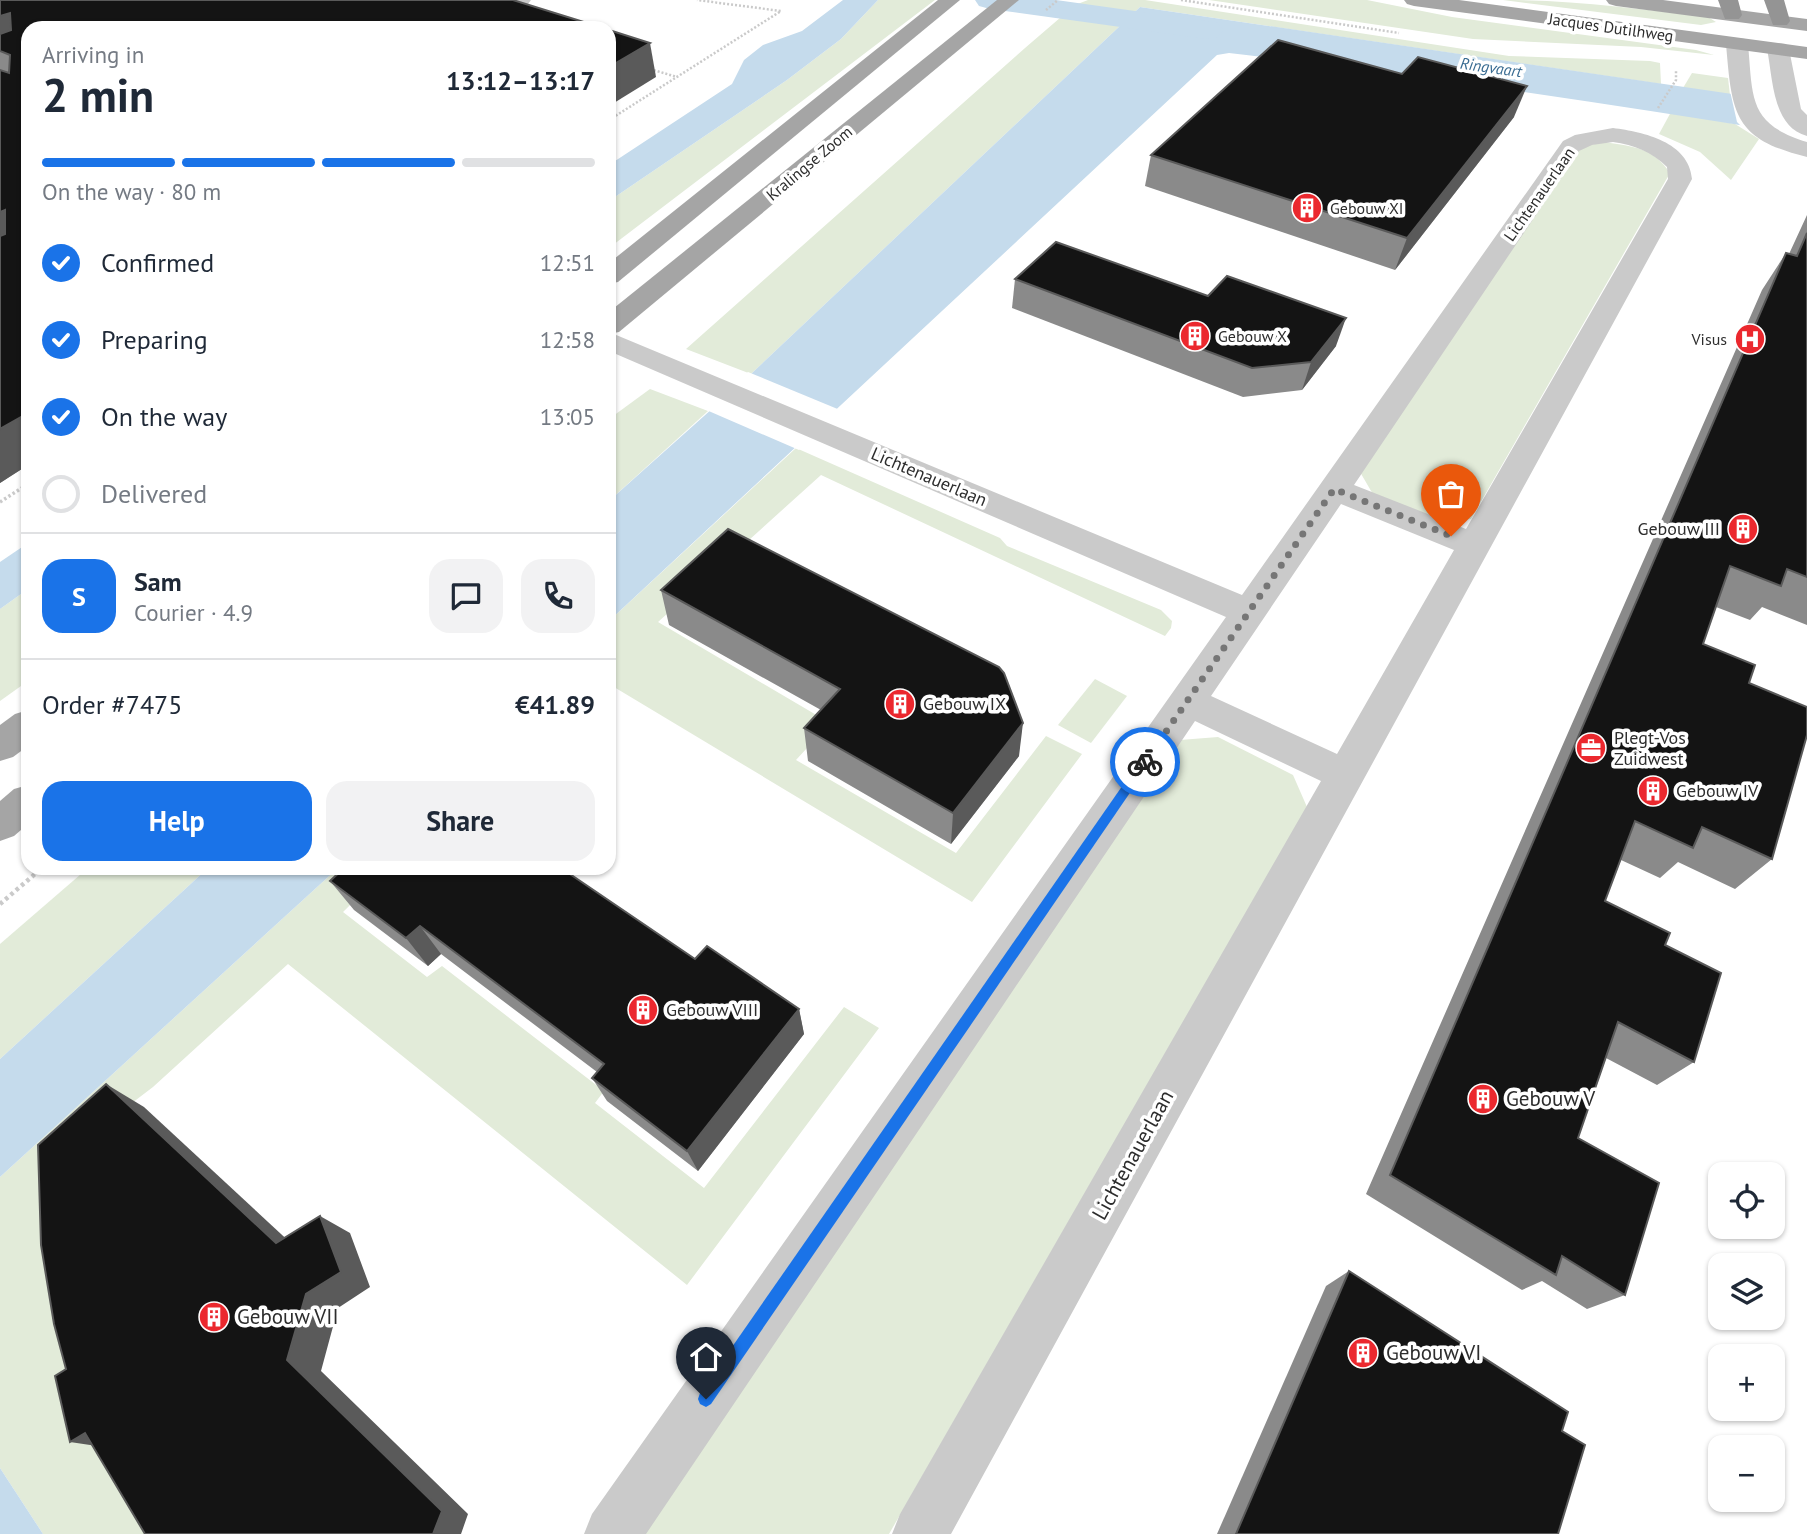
<!DOCTYPE html>
<html lang="en">
<head>
<meta charset="utf-8">
<style>
  body { margin:0; font-family:"PT Sans",sans-serif; background:#f2f2f3; color:#1f2937; height:100vh; display:flex; flex-direction:column; font-size:26px; white-space:nowrap }
  * { box-sizing:border-box; margin:0 }
  p { font-size:23px; color:#747a83 }
  .icon { flex:none; width:38px; height:38px; fill:none; stroke:currentColor; stroke-width:2; stroke-linecap:round; stroke-linejoin:round }
  .map { position:relative; flex:1; overflow:hidden }
  .details { position:absolute; left:21px; top:21px; width:595px; height:854px; display:flex; flex-direction:column; background:#fff; border-radius:21px; box-shadow:0 2px 5px #0004 }
  .details>* { flex:none }
  .controls { position:absolute; left:1708px; top:1162px; display:grid; gap:14px }
  .controls a { display:grid; place-items:center; width:77px; height:77px; border-radius:14px; background:#fff; box-shadow:0 2px 5px #0004; font-size:35px }
  .pin { position:absolute; display:grid; place-items:center; width:60px; height:60px; color:#fff; margin:-72px -30px; border-radius:50% 50% 50% 0; rotate:-45deg; box-shadow:0 0 7px #0007 }
  .pin .icon { rotate:45deg }
  .courier { position:absolute; display:grid; place-items:center; width:70px; height:70px; margin:-35px; border:5px solid #1a73e8; border-radius:50%; background:#fff; color:#222; box-shadow:0 2px 9px #0007 }
  .headline em { font-style:normal; font-weight:700 }
  .headline div { display:flex; flex-direction:column-reverse }
  .headline { display:flex; align-items:center; justify-content:space-between; height:119px; padding:0 21px }
  h1 { font-size:46px; font-weight:700; line-height:52px }
  .bar { display:grid; grid-template-columns:repeat(4,1fr); gap:10px 7px; align-content:center; height:84px; padding:0 21px }
  .bar i { height:9px; border-radius:5px; background:#e0e1e3 }
  .bar .selected { background:#1a73e8 }
  .bar p { grid-column:span 4 }
  .line { display:flex; align-items:center; gap:18px; padding:0 21px; border-top:2px solid #e0e1e3 }
  .line div { flex:1 }
  .round { display:grid; place-items:center; flex:none; width:74px; height:74px; border-radius:21px; background:#f2f2f3 }
  ol { padding:0 21px; list-style:none }
  li { display:flex; align-items:center; gap:21px; height:77px }
  li p { margin-inline-start:auto }
  li .icon { padding:7px; border-radius:50%; background:#1a73e8; color:#fff; stroke-width:4 }
  li:last-child { color:#747a83 }
  li i { width:38px; height:38px; border:4px solid #e0e1e3; border-radius:50% }
  .action { display:flex; gap:14px; margin-top:auto; padding:14px 21px }
  .action a { flex:1; height:80px; border-radius:21px; background:#1a73e8; color:#fff; font-size:28px; font-weight:700; line-height:80px; text-align:center }
  .action a+a { background:#f2f2f3; color:#1f2937 }
  .map>svg:first-child { display:block }
</style>
</head>
<body>
<div class="map">
<svg width="1807" height="1534" viewBox="0 0 1807 1534">
  <rect width="100%" height="100%" fill="#fff"/>
  <g fill="#e2ebd9">
    <path d="M878 0H935L609 248V201L787 80 841 39Z"/>
    <path d="M1088 0H1145L1509 56 1650 61 1660 63 1661 84 1140 7 751 374 686 349 1025 48 1075 5Z"/>
    <path d="M1209 0H1367L1452 17 1696 50 1714 55 1641 47 1473 39Z"/>
    <path d="M1503 0C1571 0 1640 9 1708 17L1716 22 1701 25Z"/>
    <path d="M1692 73 1728 78 1730 95 1683 88Z"/>
    <path d="M1671 112 1735 124 1759 139 1731 180 1700 152 1659 134Z"/>
    <path d="M1605 142C1634 147 1653 147 1670 173L1471 519 1438 522 1374 496 1360 472 1581 147Z"/>
    <path d="M650 389 708 411 609 501V419Z"/>
    <path d="M796 448 1000 538 1007 546 1161 610 1172 621 1171 628 1165 636 821 475 658 622 830 723 796 760 956 853 1046 736 1082 754 972 902 609 684V621Z"/>
    <path d="M28 589V681L0 701V609Z"/>
    <path d="M1095 679 1127 696 1091 743 1058 725Z"/>
    <path d="M1218 737 1293 775 1307 807 889 1534H639L1180 740Z"/>
    <path d="M88 868H208L0 1059V944Z"/>
    <path d="M338 868H388L343 912 427 977 442 966 604 1091 595 1103 704 1188 844 1007 879 1028 687 1285 288 964 153 1087 107 1122 164 1534H43L0 1468V1177Z"/>
  </g>
  <g fill="#c5dbec">
    <path d="M843 0H878L841 39 787 80 609 201V165L732 84 744 60 763 45 802 31Z"/>
    <path d="M1140 7 1807 105V136C1615 104 1422 76 1229 53L1217 55 609 621V501L751 374Z"/>
    <path d="M28 543V589L0 609V562Z"/>
    <path d="M208 868H338L0 1177V1059Z"/>
    <path d="M0 1468 43 1534H0Z"/>
  </g>
  <g fill="#fff">
    <path d="M1730 91 1807 101V139L1744 129 1737 122Z"/>
    <path d="M748 372 840 410 799 450 704 409Z"/>
  </g>
  <g fill="none" stroke-linecap="round" stroke-linejoin="round">
    <path fill="#c5dbec" fill-rule="evenodd" d="M975 0H1056L1207 21 1218 23 1223 30 1218 37 1207 39 990 9 979 6Z"/>
    <g stroke="#cacaca" stroke-width="2.5" stroke-dasharray="2 2" stroke-linecap="butt">
      <path d="M1181 0 1399 33"/>
      <path d="M1046 10 1058 0"/>
      <path d="M650 69 677 77"/>
      <path d="M1658 108 1676 80V70"/>
      <path d="M609 120 781 11 697 0"/>
    </g>
    <path stroke="#cacaca" stroke-width="3.5" stroke-dasharray="2.5 2.5" stroke-linecap="butt" d="M0 502 28 484"/>
    <path stroke="#cacaca" stroke-width="4.5" stroke-dasharray="3.5 3.5" stroke-linecap="butt" d="M0 904 42 868"/>
    <g fill="#cacaca" fill-rule="evenodd">
      <path d="M506 0H531L528 4 483 28H457L460 24Z"/>
      <path d="M1737 38 1745 39 1748 44C1753 98 1748 124 1807 142V157C1733 139 1732 113 1726 44L1729 39Z"/>
      <path d="M1778 43 1786 44 1789 49 1801 109 1807 115V136C1772 127 1773 78 1767 49L1770 44Z"/>
      <path d="M1613 128C1644 132 1689 142 1692 179L951 1534H892L900 1514 1321 781 1195 721 646 1534H584L592 1514 1226 617 609 351V332L1242 595 1563 141 1575 135ZM1613 142C1634 145 1652 152 1667 167L1668 179 1466 529 1354 485 1579 151 1592 145ZM1341 504 1454 550 1337 754 1211 696Z"/>
    </g>
    <g fill="#a5a5a5" fill-rule="evenodd">
      <path d="M938 0H960L618 282 609 284V263Z"/>
      <path d="M997 0H1019L619 332 609 334V312Z"/>
      <path d="M1404 0H1459L1807 47V59L1414 6 1407 4Z"/>
      <path d="M1606 0H1663L1807 19V31L1616 6 1609 4Z"/>
      <path d="M28 710V746L13 757 0 761V725L15 714Z"/>
      <path d="M28 785V824L14 836 0 841V801L14 789Z"/>
    </g>
    <g fill="#949494" fill-rule="evenodd">
      <path d="M1718 0H1738L1742 15 1739 19H1725Z"/>
      <path d="M1764 0H1784L1790 21 1787 25H1773Z"/>
    </g>
  </g>
  <g fill="#8a8a8a">
    <path d="M0 0H513L28 465 0 483Z"/>
    <path d="M1514 117 1395 270 1145 186 1151 155Z"/>
    <path d="M1807 215V625L1762 607 1750 620 1716 607 1703 644 1749 683 1772 859 1735 889 1678 862 1660 878 1621 860 1605 901 1665 945 1694 1062 1657 1085 1606 1058 1578 1138 1625 1295 1587 1309 1542 1281 1522 1290 1366 1194 1762 290 1786 253 1789 254Z"/>
    <path d="M1015 279 1336 346 1302 390 1243 397 1012 308Z"/>
    <path d="M661 590 1019 756 951 844 808 761 804 728 821 710 669 625Z"/>
    <path d="M330 881 695 959 799 1009 804 1034 698 1171 607 1101 592 1078 597 1072 441 954 428 966 354 910Z"/>
    <path d="M1349 1271 1562 1431 1558 1534H1217L1326 1286Z"/>
  </g>
  <g fill="#5a5a5a">
    <path d="M10 13 28 43 0 51V16Z"/>
    <path d="M650 43 656 77 609 106V67Z"/>
    <path d="M1527 86 1514 117 1395 270 1407 238Z"/>
    <path d="M5 210 28 244 0 257V212Z"/>
    <path d="M1346 318 1336 346 1302 390 1311 362Z"/>
    <path d="M28 413V465L0 483V429Z"/>
    <path d="M1023 723 1019 756 951 844 953 813Z"/>
    <path d="M420 926 441 954 428 966 406 938Z"/>
    <path d="M799 1009 804 1034 698 1171 687 1151Z"/>
    <path d="M106 1084 144 1107 308 1259 276 1243Z"/>
    <path d="M320 1216 350 1233 370 1287 338 1308 321 1371 468 1514 461 1534H433L287 1360Z"/>
    <path d="M85 1433 117 1449 70 1442Z"/>
  </g>
  <g fill="#141414" stroke="#5a5a5a" stroke-width="2">
    <path d="M0 0H513L603 28H28V413L0 429V236L5 234V210L0 212V70L9 73 10 55 0 51V34L11 30 10 13 0 16Z"/>
    <path d="M609 30 650 43 609 67Z"/>
    <path d="M1278 40 1402 74 1418 57 1527 86 1407 238 1151 155Z"/>
    <path d="M1807 233V577L1787 569 1781 586 1730 566 1703 644 1755 665 1749 683 1807 707V735L1772 859 1702 827 1693 848 1635 821 1605 901 1670 933 1665 945 1721 973 1694 1062 1618 1022 1578 1138 1659 1183 1625 1295 1562 1256 1556 1275 1390 1175 1786 253 1797 256Z"/>
    <path d="M1056 242 1208 296 1227 276 1346 318 1311 362 1252 368 1015 279Z"/>
    <path d="M728 529 999 667 1004 673 1023 723 953 813 804 728 840 689 661 590Z"/>
    <path d="M344 868H561L695 959 707 946 799 1009 687 1151 592 1078 604 1064 420 926 406 938 330 881Z"/>
    <path d="M106 1084 276 1243 320 1216 341 1272 306 1294 287 1360 442 1511 433 1534H145L85 1433 70 1442 55 1376 66 1369 54 1324 41 1245 38 1145Z"/>
    <path d="M1349 1271 1568 1412 1562 1431 1585 1445 1558 1534H1236Z"/>
  </g>
  <path fill="#1a73e8" d="M1145 757 1149 759V765L711 1404 706 1407 700 1404 698 1399 700 1393 1141 759Z"/>
  <g fill="none" stroke-linecap="round" stroke-linejoin="round">
    <path stroke="#767676" stroke-width="7" stroke-dasharray="0 12.6" d="M1145 762 1334 489 1451 536"/>
  </g>
  <defs>
    <g id="building-disc" transform="scale(1.575)"><circle r="9.5" fill="#eb282e" stroke="#fff"/><path d="M-4-6H4V6H1V3H-1V6H-4ZM-2.5-4.3h1.7v1.8h-1.7ZM.8-4.3h1.7v1.8H.8ZM-2.5-1h1.7V.8h-1.7ZM.8-1h1.7V.8H.8Z" fill="#fff"/></g>
    <g id="hospital-disc" transform="scale(1.575)"><circle r="9.5" fill="#eb282e" stroke="#fff"/><path d="M-5-5h3v3.5h4V-5h3V5h-3V1.5h-4V5h-3Z" fill="#fff"/></g>
    <g id="office-disc" transform="scale(1.575)"><circle r="9.5" fill="#eb282e" stroke="#fff"/><path d="M-6-3h4V-5.5h4V-3h4V5H-6ZM-1-4.5V-3h2v-1.5ZM-6 0V1H6V0Z" fill="#fff"/></g>
  </defs>
  <g fill-rule="evenodd">
    <use href="#building-disc" x="1307" y="208"/>
    <use href="#building-disc" x="1195" y="336"/>
    <use href="#hospital-disc" x="1750" y="339"/>
    <use href="#building-disc" x="1743" y="529"/>
    <use href="#building-disc" x="900" y="704"/>
    <use href="#office-disc" x="1591" y="748"/>
    <use href="#building-disc" x="1653" y="791"/>
    <use href="#building-disc" x="643" y="1010"/>
    <use href="#building-disc" x="1483" y="1099"/>
    <use href="#building-disc" x="214" y="1317"/>
    <use href="#building-disc" x="1363" y="1353"/>
  </g>
  <g text-anchor="middle" stroke-width="7" stroke-linejoin="round" paint-order="stroke">
    <g font-size="16" fill="#2d2d2d" stroke="#fff">
      <text transform="translate(1611 27) rotate(8)" y="6">Jacques Dutilhweg</text>
      <text transform="translate(809 163) rotate(-40)" y="6">Kralingse Zoom</text>
      <text transform="translate(1539 194) rotate(-55)" y="6">Lichtenauerlaan</text>
    </g>
    <g font-size="16" font-style="italic" fill="#386b91" stroke="#fff">
      <text transform="translate(1491 67) rotate(8)" y="6">Ringvaart</text>
    </g>
    <g font-size="16" fill="#2d2d2d" stroke="#fff" text-anchor="start">
      <text x="1330" y="214">Gebouw XI</text>
      <text x="1218" y="342">Gebouw X</text>
      <text x="1727" y="345" text-anchor="end">Visus</text>
    </g>
    <g font-size="18" fill="#2d2d2d" stroke="#fff">
      <text transform="translate(929 477) rotate(23)" y="6">Lichtenauerlaan</text>
    </g>
    <g font-size="18" fill="#2d2d2d" stroke="#fff" text-anchor="start">
      <text x="1720" y="535" text-anchor="end">Gebouw III</text>
      <text x="923" y="710">Gebouw IX</text>
      <text x="1614" y="744">Plegt-Vos<tspan x="1614" dy="21">Zuidwest</tspan></text>
      <text x="1676" y="797">Gebouw IV</text>
      <text x="666" y="1016">Gebouw VIII</text>
    </g>
    <g font-size="21" fill="#2d2d2d" stroke="#fff" text-anchor="start">
      <text x="1506" y="1106">Gebouw V</text>
      <text x="237" y="1324">Gebouw VII</text>
      <text x="1386" y="1360">Gebouw VI</text>
    </g>
    <g font-size="21" fill="#2d2d2d" stroke="#fff">
      <text transform="translate(1133 1155) rotate(-61)" y="7">Lichtenauerlaan</text>
    </g>
  </g>
</svg>
<div class="controls">
<a><svg class="icon" aria-label="locate" viewBox="0 0 24 24"><circle cx="12" cy="12" r="6"/><path d="M12 2v4M12 18v4M2 12h4M18 12h4"/></svg></a>
<a><svg class="icon" aria-label="layers" viewBox="0 0 24 24"><path d="M12 4l9 5-9 5-9-5zM3 14l9 5 9-5"/></svg></a>
<a>+</a>
<a>−</a>
</div>
<div class="pin" style="left:1451px;top:536px;background:#ea580c"><svg class="icon" aria-label="bag" viewBox="0 0 24 24"><path d="M5 8h14l-1 12H6zM9 8a3 3 0 0 1 6 0"/></svg></div>
<div class="pin" style="left:706px;top:1399px;background:#1f2937"><svg class="icon" aria-label="home" viewBox="0 0 24 24"><path d="M3 11l9-7 9 7M6 9v11h12V9"/></svg></div>
<div class="courier" style="left:1145px;top:762px"><svg class="icon" aria-label="bike" viewBox="0 0 24 24"><circle cx="6" cy="16" r="4"/><circle cx="18" cy="16" r="4"/><path d="M6 16l4-8h5l3 8M10 8l3 8H6M13 5h3"/></svg></div>
<section class="details">
<div class="headline"><div><h1>2 min</h1><p>Arriving in</p></div><em>13:12–13:17</em></div>
<div class="bar"><i class="selected"></i><i class="selected"></i><i class="selected"></i><i></i><p>On the way · 80 m</p></div>
<ol>
<li><svg class="icon" aria-label="check" viewBox="0 0 24 24"><path d="M5 12l5 5 9-10"/></svg>Confirmed<p>12:51</p></li>
<li><svg class="icon" aria-label="check" viewBox="0 0 24 24"><path d="M5 12l5 5 9-10"/></svg>Preparing<p>12:58</p></li>
<li><svg class="icon" aria-label="check" viewBox="0 0 24 24"><path d="M5 12l5 5 9-10"/></svg>On the way<p>13:05</p></li>
<li><i></i>Delivered</li>
</ol>
<div class="line" style="height:126px"><b class="round" style="background:#1a73e8;color:#fff">S</b><div><b>Sam</b><p>Courier · 4.9</p></div><a class="round"><svg class="icon" aria-label="chat" viewBox="0 0 24 24"><path d="M4 5h16v11H9l-5 4z"/></svg></a><a class="round"><svg class="icon" aria-label="phone" viewBox="0 0 24 24"><path d="M5 4h4l2 5-3 2q2 4 5 5l2-3 5 2v4C11 20 4 13 5 4z"/></svg></a></div>
<div class="line" style="height:91px"><div>Order #7475</div><b>€41.89</b></div>
<div class="action"><a>Help</a><a>Share</a></div>
</section>
</div>
</body>
</html>
